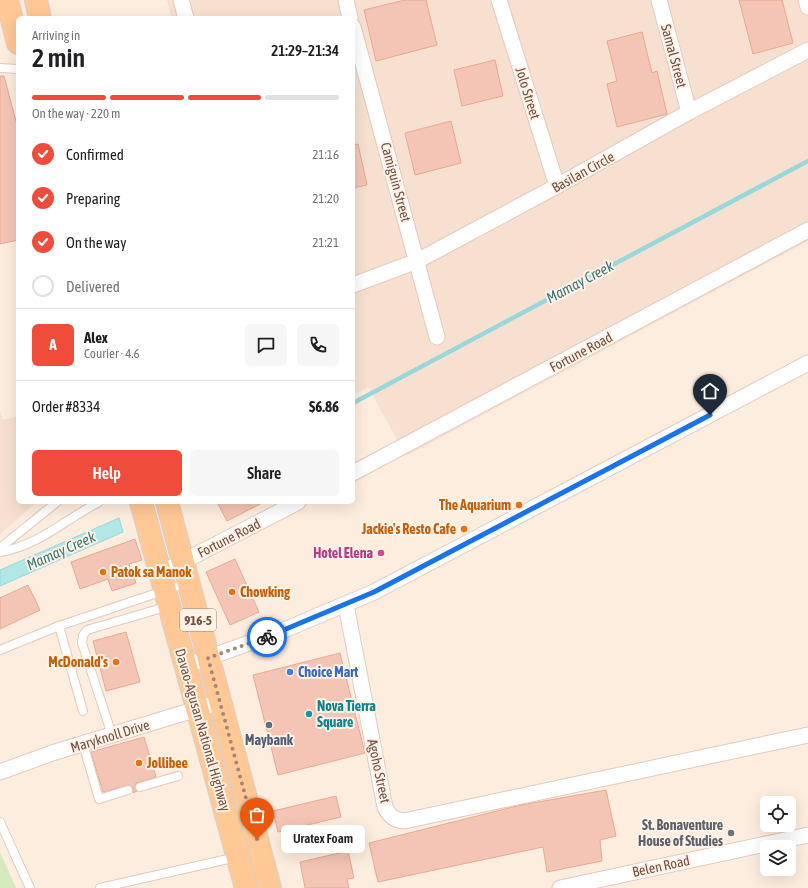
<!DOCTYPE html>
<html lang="en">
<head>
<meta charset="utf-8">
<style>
  body { margin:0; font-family:"Asap Condensed",sans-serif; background:#f6f6f6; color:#202124; height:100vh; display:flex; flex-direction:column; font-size:15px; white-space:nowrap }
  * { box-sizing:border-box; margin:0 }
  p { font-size:13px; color:#757577 }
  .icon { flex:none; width:22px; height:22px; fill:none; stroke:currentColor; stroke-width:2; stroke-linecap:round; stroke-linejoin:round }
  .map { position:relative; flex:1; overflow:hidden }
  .panel { position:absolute; left:16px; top:16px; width:339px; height:488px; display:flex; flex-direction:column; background:#fff; border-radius:6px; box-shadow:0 4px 16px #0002 }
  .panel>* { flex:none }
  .tools { position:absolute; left:760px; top:796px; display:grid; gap:8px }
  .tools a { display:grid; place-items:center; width:36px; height:36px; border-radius:6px; background:#fff; box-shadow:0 4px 16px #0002; font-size:20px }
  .pin { position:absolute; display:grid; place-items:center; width:34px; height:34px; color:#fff; margin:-41px -17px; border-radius:50% 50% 50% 0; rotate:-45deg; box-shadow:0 0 4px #0007 }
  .pin .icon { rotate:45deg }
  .courier { position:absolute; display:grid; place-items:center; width:40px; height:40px; margin:-20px; border:3px solid #1a73e8; border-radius:50%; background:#fff; color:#222; box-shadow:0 1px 5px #0007 }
  .bubble { position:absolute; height:28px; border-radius:6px; background:#fff; box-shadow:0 4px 16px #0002; font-size:13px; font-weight:600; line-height:28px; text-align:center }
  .head em { font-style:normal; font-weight:600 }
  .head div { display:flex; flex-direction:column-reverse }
  .head { display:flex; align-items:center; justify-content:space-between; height:68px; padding:0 16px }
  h1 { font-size:26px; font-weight:600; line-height:30px }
  .bar { display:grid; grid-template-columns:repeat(4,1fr); gap:6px 4px; align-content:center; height:48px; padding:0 16px }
  .bar i { height:5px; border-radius:3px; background:#e0e0e0 }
  .bar .on { background:#ef4c3c }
  .bar p { grid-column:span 4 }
  .line { display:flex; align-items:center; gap:10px; padding:0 16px; border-top:1px solid #e0e0e0 }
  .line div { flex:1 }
  .round { display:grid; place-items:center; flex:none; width:42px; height:42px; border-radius:6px; background:#f6f6f6 }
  ol { padding:0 16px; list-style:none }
  li { display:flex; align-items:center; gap:12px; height:44px }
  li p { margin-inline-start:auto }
  li .icon { padding:4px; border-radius:50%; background:#ef4c3c; color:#fff; stroke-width:4 }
  li:last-child { color:#757577 }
  li i { width:22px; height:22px; border:2px solid #e0e0e0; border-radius:50% }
  .button { display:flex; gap:8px; margin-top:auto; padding:8px 16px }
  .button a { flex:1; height:46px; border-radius:6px; background:#ef4c3c; color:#fff; font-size:16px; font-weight:600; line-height:46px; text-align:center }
  .button a+a { background:#f6f6f6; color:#202124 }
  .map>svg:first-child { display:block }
</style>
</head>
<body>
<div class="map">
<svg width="808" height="888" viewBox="0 0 808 888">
  <rect width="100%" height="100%" fill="#fdedde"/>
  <g fill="#f7e0cf">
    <path d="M167 0H808V241L406 456 368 387 353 395V18H172Z"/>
    <path d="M0 411 3 420 18 416V502H37L0 534Z"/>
  </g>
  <path fill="#d6ebbd" d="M0 852 16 888H0Z"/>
  <path fill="#b2e7e7" stroke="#98d8da" d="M119 518 123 532 0 586V570Z"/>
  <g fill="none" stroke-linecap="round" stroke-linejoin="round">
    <path stroke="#98d8da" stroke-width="4.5" d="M353 403 808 161"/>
  </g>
  <g fill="#f4c5b5" stroke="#e7a994">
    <path d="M405 0H426L437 45 376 61 364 10Z"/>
    <path d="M739 0H782L793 43 753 54Z"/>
    <path d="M642 32 652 73 657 71 667 114 617 127 607 84 617 81 607 41Z"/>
    <path d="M495 60 503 96 462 106 454 70Z"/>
    <path d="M0 76H4L18 129V240L0 244Z"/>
    <path d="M451 121 461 163 415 175 405 133Z"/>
    <path d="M358 144 367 185 353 188V145Z"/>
    <path d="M217 502H264L227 521Z"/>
    <path d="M135 539 142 560 129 564 136 583 112 591 108 579 80 589 71 562Z"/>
    <path d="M235 559 259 612 230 625 206 572Z"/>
    <path d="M28 585 40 610 0 629V598Z"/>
    <path d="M126 632 140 682 106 691 93 641Z"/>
    <path d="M340 653 365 753 278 775 253 675Z"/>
    <path d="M144 737 156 777 136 783 135 788 137 791 133 793V788L129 785 103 792 91 752Z"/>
    <path d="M606 790 616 836 600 840 602 861 547 872 543 847 378 882 369 843 521 805Z"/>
    <path d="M336 796 341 817 278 832 273 811Z"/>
    <path d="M348 851 354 878 347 879 349 888H305L300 862Z"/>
  </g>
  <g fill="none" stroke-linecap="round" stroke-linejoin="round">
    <g stroke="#e3cabd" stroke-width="10">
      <g id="lane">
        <path d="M0 68 18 69"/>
        <path d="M0 548 57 502"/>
        <path d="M0 552C38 546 66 519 99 502"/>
        <path d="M59 626 83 711"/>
        <path d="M0 650 59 626 187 583"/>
        <path d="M112 735 82 643 83 635 87 630 169 606"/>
        <path d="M83 744 99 799 128 790"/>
        <path d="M140 787 178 776"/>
        <path d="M0 822 30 888"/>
        <path d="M100 888 237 857"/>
      </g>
    </g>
    <g stroke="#e3cabd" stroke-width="17">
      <g id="street">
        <path d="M181 0 186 18"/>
        <path d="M346 0 350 18"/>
        <path d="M499 0 557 186"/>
        <path d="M659 0 689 112"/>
        <path d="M806 0 808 7"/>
        <path d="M353 27 437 337"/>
        <path d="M353 285 417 261 557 186 689 112 808 50"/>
        <path d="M353 473 808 230"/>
        <path d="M161 573 298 502"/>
        <path d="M346 605 385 807C389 816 394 820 404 821L808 735"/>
        <path d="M185 666 277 633 374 592 808 363"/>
        <path d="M0 772 52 753 220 702"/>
        <path d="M560 888 808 835"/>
      </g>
    </g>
    <g stroke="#d8cecb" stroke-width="24">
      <g id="primary">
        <path d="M7 0 18 43"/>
        <path d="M36 0 40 18"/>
        <path d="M141 502 246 888"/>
        <path d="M167 502 270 888"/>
      </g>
    </g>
    <use href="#lane" stroke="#fff" stroke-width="8"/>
    <use href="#street" stroke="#fff" stroke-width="15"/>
    <use href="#primary" stroke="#ffc894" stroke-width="22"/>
  </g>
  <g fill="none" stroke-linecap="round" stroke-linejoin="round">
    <path stroke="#a4877b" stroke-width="4" stroke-dasharray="0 7.2" d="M257 839 208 658 267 637"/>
    <path stroke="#1a73e8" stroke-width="5" d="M267 637 374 592 710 415"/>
  </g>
  <g fill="#e8710a" stroke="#fff2e6" stroke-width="1.5">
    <circle cx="519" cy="505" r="4"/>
    <circle cx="464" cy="529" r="4"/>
    <circle cx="103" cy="572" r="4"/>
    <circle cx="232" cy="592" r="4"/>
    <circle cx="116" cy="662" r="4"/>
    <circle cx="139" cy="763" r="4"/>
  </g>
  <circle fill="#d1479c" stroke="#fff2e6" stroke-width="1.5" cx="381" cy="553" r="4"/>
  <circle fill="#3f7fe0" stroke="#fff2e6" stroke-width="1.5" cx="290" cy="672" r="4"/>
  <circle fill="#0f9aa8" stroke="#fff2e6" stroke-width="1.5" cx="309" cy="714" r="4"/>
  <circle fill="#5c6f8a" stroke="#fff2e6" stroke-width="1.5" cx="269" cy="725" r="4"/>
  <circle fill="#6b7280" stroke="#fff2e6" stroke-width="1.5" cx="731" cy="833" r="4"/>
  <g text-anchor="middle" stroke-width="4" stroke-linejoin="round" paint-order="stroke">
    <rect fill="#fff2e6" stroke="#9e8175" stroke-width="1" x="180" y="609" width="36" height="22" rx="3"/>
    <g font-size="13" font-weight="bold" fill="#745045">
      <text x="198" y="625">916-5</text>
    </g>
    <g font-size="14" fill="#745045" stroke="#fff2e6">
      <text transform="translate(674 56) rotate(75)" y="5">Samal Street</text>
      <text transform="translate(528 93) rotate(73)" y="5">Jolo Street</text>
      <text transform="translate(583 172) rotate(-29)" y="5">Basilan Circle</text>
      <text transform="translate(396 182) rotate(75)" y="5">Camiguin Street</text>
      <text transform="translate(581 352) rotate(-28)" y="5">Fortune Road</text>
      <text transform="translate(229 538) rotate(-27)" y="5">Fortune Road</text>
      <text transform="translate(203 730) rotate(74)" y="5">Davao-Agusan National Highway</text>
      <text transform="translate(110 736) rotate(-17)" y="5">Maryknoll Drive</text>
      <text transform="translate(379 771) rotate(78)" y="5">Agoho Street</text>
      <text transform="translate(661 866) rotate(-12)" y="5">Belen Road</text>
    </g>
    <g font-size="14" font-weight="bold" fill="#c56008" stroke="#fff2e6" text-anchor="end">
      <text x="511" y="510">The Aquarium</text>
      <text x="456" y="534">Jackie's Resto Cafe</text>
      <text x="111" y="577" text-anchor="start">Patok sa Manok</text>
      <text x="240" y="597" text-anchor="start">Chowking</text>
      <text x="108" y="667">McDonald's</text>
      <text x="147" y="768" text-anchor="start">Jollibee</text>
    </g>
    <g font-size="14" font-weight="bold" fill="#b23c85" stroke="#fff2e6" text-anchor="end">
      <text x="373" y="558">Hotel Elena</text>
    </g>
    <g font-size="14" font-weight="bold" fill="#366cbe" stroke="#fff2e6" text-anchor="start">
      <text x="298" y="677">Choice Mart</text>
    </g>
    <g font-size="14" font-weight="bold" fill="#0d838f" stroke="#fff2e6" text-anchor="start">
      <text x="317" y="711">Nova Tierra<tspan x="317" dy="16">Square</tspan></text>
    </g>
    <g font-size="14" font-weight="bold" fill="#4e5e75" stroke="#fff2e6">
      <text x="269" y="745">Maybank</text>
    </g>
    <g font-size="14" font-weight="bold" fill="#5b616d" stroke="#fff2e6" text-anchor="end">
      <text x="723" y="830">St. Bonaventure<tspan x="723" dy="16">House of Studies</tspan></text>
    </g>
    <g font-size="15" font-style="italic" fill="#39797c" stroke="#fff2e6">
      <text transform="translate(580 282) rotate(-28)" y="5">Mamay Creek</text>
      <text transform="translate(61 551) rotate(-24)" y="5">Mamay Creek</text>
    </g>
  </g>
</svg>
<div class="tools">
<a><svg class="icon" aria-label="locate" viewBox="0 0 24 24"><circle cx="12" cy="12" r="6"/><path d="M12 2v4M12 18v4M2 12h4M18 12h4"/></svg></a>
<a><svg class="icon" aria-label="layers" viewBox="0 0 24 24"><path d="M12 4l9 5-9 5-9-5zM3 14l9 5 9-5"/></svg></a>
</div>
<div class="pin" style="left:257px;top:839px;background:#ea580c"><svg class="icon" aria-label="bag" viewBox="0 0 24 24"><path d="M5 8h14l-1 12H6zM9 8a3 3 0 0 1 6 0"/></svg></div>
<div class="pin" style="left:710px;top:415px;background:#1f2937"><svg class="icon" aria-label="home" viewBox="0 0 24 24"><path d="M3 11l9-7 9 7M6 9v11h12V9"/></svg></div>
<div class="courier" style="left:267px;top:637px"><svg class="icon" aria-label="bike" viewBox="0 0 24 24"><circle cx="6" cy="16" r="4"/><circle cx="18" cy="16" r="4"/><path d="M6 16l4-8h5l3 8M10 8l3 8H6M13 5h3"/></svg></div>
<div class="bubble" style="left:281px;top:825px;width:84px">Uratex Foam</div>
<section class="panel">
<div class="head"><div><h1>2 min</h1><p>Arriving in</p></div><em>21:29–21:34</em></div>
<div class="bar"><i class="on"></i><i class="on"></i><i class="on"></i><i></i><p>On the way · 220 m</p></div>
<ol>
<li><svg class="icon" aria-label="check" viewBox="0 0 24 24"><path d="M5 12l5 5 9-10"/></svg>Confirmed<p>21:16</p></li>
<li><svg class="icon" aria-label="check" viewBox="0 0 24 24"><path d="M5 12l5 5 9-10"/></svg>Preparing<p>21:20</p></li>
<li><svg class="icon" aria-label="check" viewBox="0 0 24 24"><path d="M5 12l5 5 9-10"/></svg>On the way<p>21:21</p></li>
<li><i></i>Delivered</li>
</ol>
<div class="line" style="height:72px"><b class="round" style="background:#ef4c3c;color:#fff">A</b><div><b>Alex</b><p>Courier · 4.6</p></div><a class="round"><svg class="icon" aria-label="chat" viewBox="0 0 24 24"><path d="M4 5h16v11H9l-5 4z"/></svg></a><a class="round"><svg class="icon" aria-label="phone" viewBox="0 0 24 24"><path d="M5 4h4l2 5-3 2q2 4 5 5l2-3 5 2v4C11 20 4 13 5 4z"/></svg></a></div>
<div class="line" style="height:52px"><div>Order #8334</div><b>$6.86</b></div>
<div class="button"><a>Help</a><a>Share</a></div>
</section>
</div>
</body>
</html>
